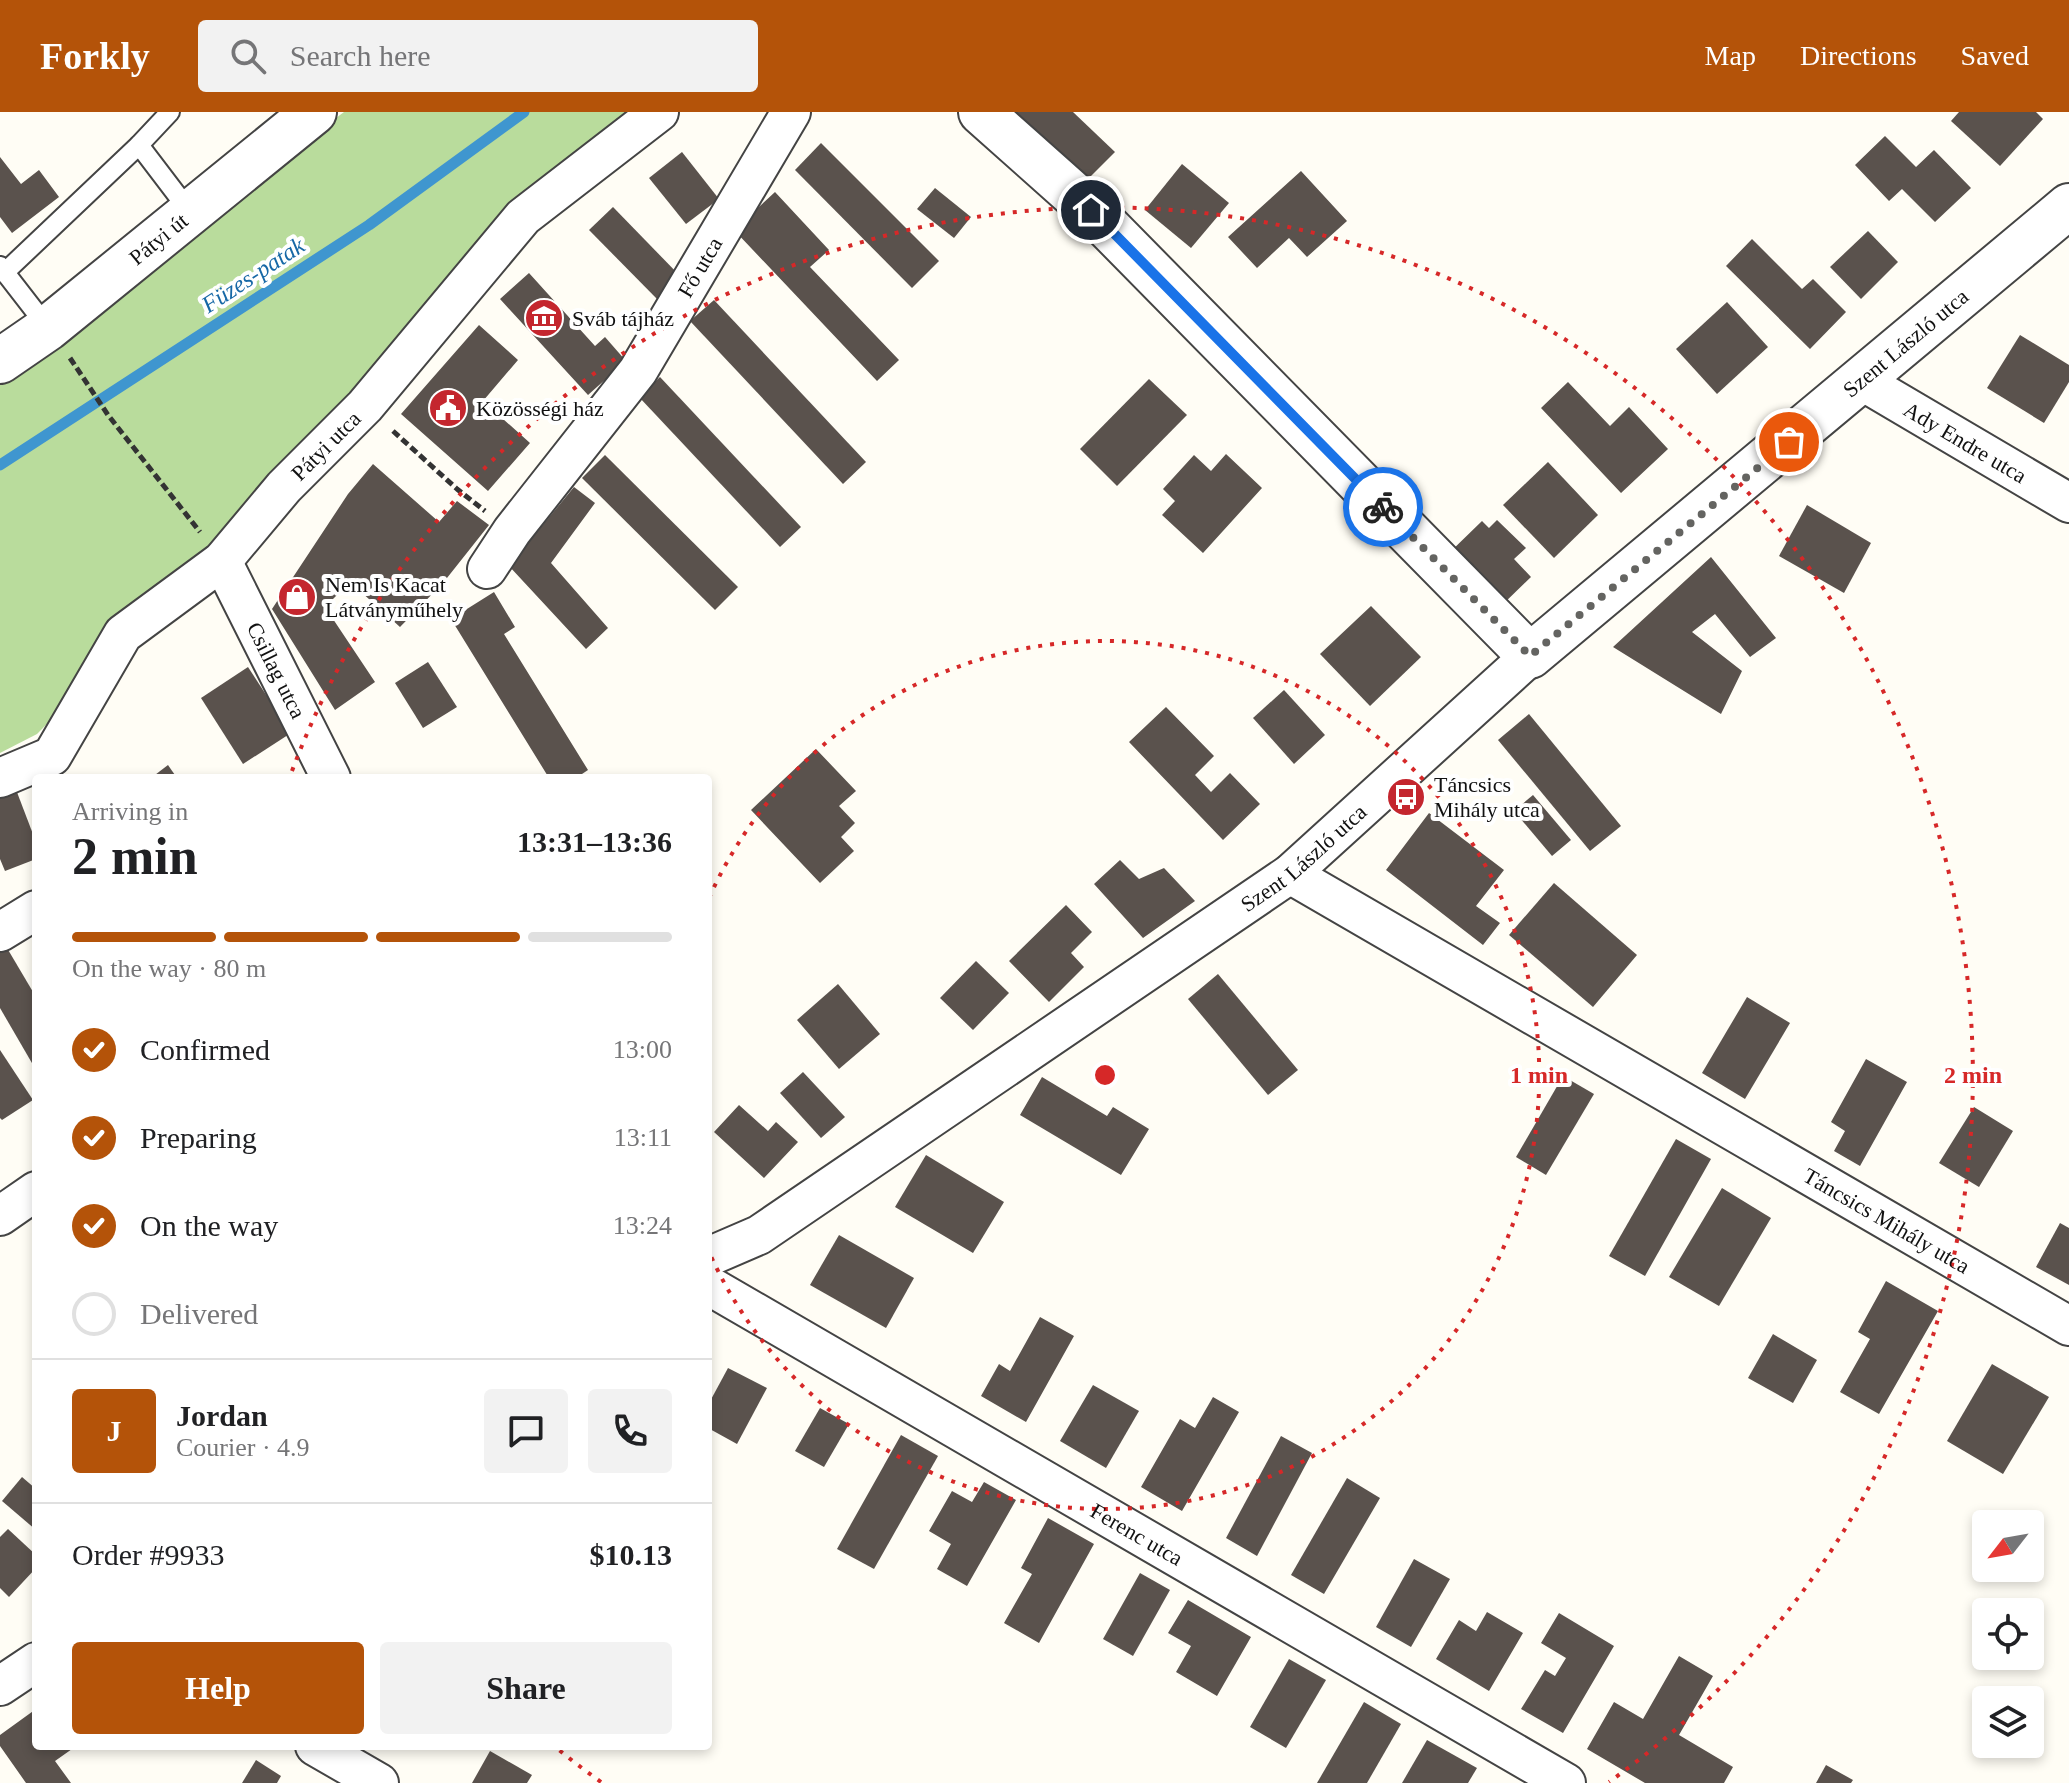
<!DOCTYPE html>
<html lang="en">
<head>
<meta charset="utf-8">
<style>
  body { margin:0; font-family:"Times New Roman",serif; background:#f2f2f2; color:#202124; height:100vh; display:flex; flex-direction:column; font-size:30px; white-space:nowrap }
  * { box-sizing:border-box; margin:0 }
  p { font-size:26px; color:#757577 }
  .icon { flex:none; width:44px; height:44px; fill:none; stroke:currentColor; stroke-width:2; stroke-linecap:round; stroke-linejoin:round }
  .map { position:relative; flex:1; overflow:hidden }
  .panel { position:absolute; left:32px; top:662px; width:680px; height:976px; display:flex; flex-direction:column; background:#fff; border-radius:8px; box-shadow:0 4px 12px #0003 }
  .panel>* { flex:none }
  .needle { width:52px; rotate:239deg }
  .fabs { position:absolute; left:1972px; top:1398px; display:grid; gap:16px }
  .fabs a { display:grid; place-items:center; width:72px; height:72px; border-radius:8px; background:#fff; box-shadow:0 4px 12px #0003; font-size:40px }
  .pin { position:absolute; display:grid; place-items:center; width:68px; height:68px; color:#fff; margin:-34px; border:4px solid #fff; border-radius:50%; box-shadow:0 2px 8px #0007 }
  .courier { position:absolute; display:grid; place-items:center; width:80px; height:80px; margin:-40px; border:6px solid #1a73e8; border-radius:50%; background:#fff; color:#222; box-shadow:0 2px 10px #0007 }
  .headline em { font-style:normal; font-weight:700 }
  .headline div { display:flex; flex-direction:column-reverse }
  .headline { display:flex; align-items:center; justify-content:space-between; height:136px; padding:0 40px }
  h1 { font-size:52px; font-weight:700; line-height:60px }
  .bar { display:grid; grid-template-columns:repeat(4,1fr); gap:12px 8px; align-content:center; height:96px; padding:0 40px }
  .bar i { height:10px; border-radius:6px; background:#e0e0e0 }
  .bar .current { background:#b45309 }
  .bar p { grid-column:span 4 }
  .line { display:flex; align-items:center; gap:20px; padding:0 40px; border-top:2px solid #e0e0e0 }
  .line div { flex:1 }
  .round { display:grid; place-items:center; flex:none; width:84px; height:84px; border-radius:8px; background:#f2f2f2 }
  ol { padding:0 40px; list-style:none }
  li { display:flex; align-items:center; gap:24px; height:88px }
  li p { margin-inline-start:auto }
  li .icon { padding:8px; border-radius:50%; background:#b45309; color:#fff; stroke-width:4 }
  li:last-child { color:#757577 }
  li i { width:44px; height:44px; border:4px solid #e0e0e0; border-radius:50% }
  .action { display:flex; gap:16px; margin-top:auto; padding:16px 40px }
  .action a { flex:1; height:92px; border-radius:8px; background:#b45309; color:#fff; font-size:32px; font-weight:700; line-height:92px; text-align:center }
  .action a+a { background:#f2f2f2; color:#202124 }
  header { display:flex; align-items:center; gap:48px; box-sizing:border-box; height:112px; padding:0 40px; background:#b45309; color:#fff }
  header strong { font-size:38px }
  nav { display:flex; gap:44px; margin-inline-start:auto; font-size:28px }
  .search { width:560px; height:72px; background:#f2f2f2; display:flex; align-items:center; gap:20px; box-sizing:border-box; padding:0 28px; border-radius:8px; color:#757577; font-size:30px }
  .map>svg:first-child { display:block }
</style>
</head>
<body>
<header>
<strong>Forkly</strong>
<div class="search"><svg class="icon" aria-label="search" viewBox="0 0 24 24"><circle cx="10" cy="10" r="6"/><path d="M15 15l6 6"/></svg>Search here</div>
<nav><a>Map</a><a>Directions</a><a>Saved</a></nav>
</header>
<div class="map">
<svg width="2069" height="1671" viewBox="0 0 2069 1671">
  <rect width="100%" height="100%" fill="#fffdf5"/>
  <path fill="#b9dc9c" d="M344 0H650L37 622 0 641V258Z"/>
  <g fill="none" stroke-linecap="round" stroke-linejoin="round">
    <path stroke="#3f96cf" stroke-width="11" d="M0 353 369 113 524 0"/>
  </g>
  <g fill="#5a524d">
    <path d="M1015 0H1073L1115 40 1087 68Z"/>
    <path d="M1959 0H2036L2043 7 2000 54 1951 9Z"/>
    <path d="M1885 24 1916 55 1934 38 1971 76 1935 110 1902 77 1889 89 1855 53Z"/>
    <path d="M821 31 939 149 912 176 795 58Z"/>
    <path d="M682 40 719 87 686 112 649 66Z"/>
    <path d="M0 45 21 72 39 58 59 85 12 121 0 105Z"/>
    <path d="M1182 52 1229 91 1191 136 1145 98Z"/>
    <path d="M1301 59 1347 109 1307 145 1289 126 1257 156 1228 125Z"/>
    <path d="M935 76 971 105 954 126 917 97Z"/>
    <path d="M775 80 829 138 810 155 899 248 877 269 734 118Z"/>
    <path d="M613 95 682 166 659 189 589 118Z"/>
    <path d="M1868 119 1898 150 1861 187 1830 155Z"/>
    <path d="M1752 127 1802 177 1813 167 1846 200 1810 237 1726 154Z"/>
    <path d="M529 161 595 234 605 225 626 249 588 283 500 187Z"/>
    <path d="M714 188 866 350 843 372 690 209Z"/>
    <path d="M1727 190 1768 235 1717 282 1676 237Z"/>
    <path d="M479 213 518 248 483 289 530 331 488 379 401 302Z"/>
    <path d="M2020 223 2069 253V270L2044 311 1987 276Z"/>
    <path d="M660 265 801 415 780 435 639 285Z"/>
    <path d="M1149 267 1187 303 1117 374 1080 337Z"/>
    <path d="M1568 270 1610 314 1629 295 1668 337 1621 381 1541 296Z"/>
    <path d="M1226 342 1262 376 1203 441 1162 403 1175 389 1163 377 1194 343 1211 359Z"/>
    <path d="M605 343 738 475 715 498 582 366Z"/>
    <path d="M1548 350 1598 403 1554 446 1503 393Z"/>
    <path d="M373 352 439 410 457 389 489 413 443 471 400 515 350 470 325 495 375 570 335 598 272 497 348 382Z"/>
    <path d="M574 375 595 391 551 451 608 516 586 537 509 454Z"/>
    <path d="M1807 393 1871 431 1844 481 1779 444Z"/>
    <path d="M1497 408 1526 436 1514 447 1531 465 1498 497 1446 444 1482 409 1489 416Z"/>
    <path d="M1711 445 1776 526 1750 545 1715 502 1692 520 1742 559 1721 602 1613 535Z"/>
    <path d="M494 480 515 515 504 522 588 658 576 666H549L451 507Z"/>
    <path d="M1371 494 1421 545 1370 594 1320 542Z"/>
    <path d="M428 550 457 595 423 616 395 571Z"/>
    <path d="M248 555 291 621 243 652 201 586Z"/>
    <path d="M1284 578 1325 623 1294 652 1253 606Z"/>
    <path d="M1166 595 1214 644 1195 663 1211 680 1230 661 1260 692 1223 728 1129 630Z"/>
    <path d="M1529 602 1621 714 1590 739 1498 628Z"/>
    <path d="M816 637 856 679 839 694 855 711 841 725 854 739 820 771 751 698Z"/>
    <path d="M168 653 177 666H151Z"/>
    <path d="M15 675 36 730V747L5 759 0 747V681Z"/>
    <path d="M1533 683 1571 728 1552 744 1514 699Z"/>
    <path d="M1429 701 1504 758 1476 794 1500 811 1483 833 1386 758Z"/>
    <path d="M1120 748 1139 767 1164 756 1195 789 1143 826 1094 772Z"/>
    <path d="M1554 771 1637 843 1593 895 1509 823Z"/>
    <path d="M1066 793 1092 820 1071 841 1084 855 1049 890 1009 849Z"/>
    <path d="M7 836 36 885V958L0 896V840Z"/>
    <path d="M976 849 1009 881 973 918 940 886Z"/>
    <path d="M1218 862 1298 958 1268 983 1188 887Z"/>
    <path d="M838 872 880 922 839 957 797 908Z"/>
    <path d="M1747 885 1790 911 1745 987 1702 961Z"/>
    <path d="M0 938 33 988 2 1008 0 1006Z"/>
    <path d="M1866 947 1907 970 1860 1054 1834 1039 1845 1019 1831 1010Z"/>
    <path d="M803 960 845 1005 821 1026 780 981Z"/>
    <path d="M1563 964 1594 982 1546 1063 1516 1045Z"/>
    <path d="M1042 965 1107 1004 1113 995 1149 1017 1121 1063 1020 1003Z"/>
    <path d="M739 993 768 1019 776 1010 798 1030 764 1066 714 1020Z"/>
    <path d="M1974 995 2013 1019 1979 1075 1939 1051Z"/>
    <path d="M1676 1027 1711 1047 1645 1164 1609 1144Z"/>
    <path d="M926 1043 1004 1090 973 1141 895 1095Z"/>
    <path d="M1722 1076 1771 1106 1719 1194 1669 1165Z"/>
    <path d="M2060 1111 2069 1116V1173L2036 1155Z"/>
    <path d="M839 1123 914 1166 886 1216 810 1173Z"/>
    <path d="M1886 1169 1938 1199 1879 1302 1840 1280 1870 1227 1858 1220Z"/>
    <path d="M1040 1205 1074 1224 1026 1310 981 1284 999 1252 1010 1259Z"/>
    <path d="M1773 1222 1817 1248 1793 1291 1748 1266Z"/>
    <path d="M1992 1252 2049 1285 2003 1362 1947 1329Z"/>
    <path d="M728 1256 767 1276 737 1332 708 1316V1293Z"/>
    <path d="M1093 1273 1139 1299 1106 1356 1060 1329Z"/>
    <path d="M1213 1285 1239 1300 1182 1399 1141 1375 1180 1307 1195 1316Z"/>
    <path d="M820 1296 849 1312 824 1355 795 1339Z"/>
    <path d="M901 1323 938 1344 874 1457 837 1437Z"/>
    <path d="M1281 1324 1312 1341 1257 1444 1226 1426Z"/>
    <path d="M22 1365 36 1377V1418L2 1389Z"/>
    <path d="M1347 1366 1380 1386 1324 1482 1291 1463Z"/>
    <path d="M984 1370 1016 1388 967 1474 937 1457 951 1432 929 1419 952 1379 972 1390Z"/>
    <path d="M1048 1406 1094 1432 1039 1531 1004 1511 1032 1462 1021 1456Z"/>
    <path d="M8 1417 36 1443V1456L9 1485 0 1476V1425Z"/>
    <path d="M1414 1447 1450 1467 1411 1535 1376 1515Z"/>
    <path d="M1140 1461 1170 1478 1133 1544 1103 1527Z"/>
    <path d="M1188 1488 1251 1525 1217 1584 1176 1560 1191 1534 1168 1521Z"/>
    <path d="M1487 1500 1523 1521 1489 1579 1436 1547 1459 1508 1476 1519Z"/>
    <path d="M1559 1501 1614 1534 1563 1621 1521 1597 1545 1558 1555 1564 1566 1546 1541 1531Z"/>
    <path d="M1679 1544 1713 1564 1679 1623 1733 1655 1724 1671H1645L1587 1637 1614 1590 1643 1607Z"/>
    <path d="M1289 1547 1326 1568 1286 1636 1250 1615Z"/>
    <path d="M1364 1590 1401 1612 1367 1671H1317Z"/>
    <path d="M36 1597V1634H70L72 1637 55 1649 71 1671H26L0 1634V1623Z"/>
    <path d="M1427 1628 1477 1656 1468 1671H1402Z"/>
    <path d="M490 1639 532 1663 527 1671H472Z"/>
    <path d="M256 1648 281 1664 277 1671H242Z"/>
    <path d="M1826 1653 1853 1668 1851 1671H1816Z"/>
  </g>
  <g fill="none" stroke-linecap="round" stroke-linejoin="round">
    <g stroke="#444" stroke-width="22">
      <g id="service">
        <path d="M139 33 190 100"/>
        <path d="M0 154 48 216"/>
        <path d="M4 161 139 33 170 0"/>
      </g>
    </g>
    <g stroke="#444" stroke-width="42">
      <g id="minor">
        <path id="s1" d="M1862 269 2069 391"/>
        <path id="s2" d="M222 449 331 666"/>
        <path id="s3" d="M487 457 512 419 638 259 791 0"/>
        <path id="s4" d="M0 666 52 644 123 522 222 449 284 375 365 294 523 105 659 0"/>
        <path id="s5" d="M1290 762 2069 1214"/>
        <path d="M0 820 36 798"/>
        <path d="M0 1104 36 1079"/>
        <path id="s6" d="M708 1145 759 1123 1290 762 1530 544"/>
        <path id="s7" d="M708 1173 1566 1671"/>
        <path d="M0 1574 36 1550"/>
        <path d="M315 1634 379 1671"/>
      </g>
    </g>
    <g stroke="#444" stroke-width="48">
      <g id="tertiary">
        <path id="s8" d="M981 0 1091 98 1530 544 2069 94"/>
        <path id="s9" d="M0 249 48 216 314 0"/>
      </g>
    </g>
    <g stroke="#333" stroke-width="5" stroke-dasharray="8 4" stroke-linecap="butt">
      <path d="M70 246 108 303 200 420"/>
      <path d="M393 319 457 377 485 399"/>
    </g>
    <use href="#service" stroke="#fff" stroke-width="18"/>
    <use href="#minor" stroke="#fff" stroke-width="38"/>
    <use href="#tertiary" stroke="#fff" stroke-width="44"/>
  </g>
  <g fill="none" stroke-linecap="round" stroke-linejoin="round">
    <path stroke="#646461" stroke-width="8" stroke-dasharray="0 14.4" d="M1383 395 1530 544 1789 330"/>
    <path stroke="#1a73e8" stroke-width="10" d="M1091 98 1383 395"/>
  </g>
  <g fill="none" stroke="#d62828" stroke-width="4" stroke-dasharray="4 8">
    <path d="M709 786A434 434 0 1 1 709 1140"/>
    <path d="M601 1670A868 868 0 0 1 559 1638M292 659A868 868 0 1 1 1609 1670"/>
  </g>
  <defs>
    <g id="museum-disc" transform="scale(2)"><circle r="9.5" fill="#c4262e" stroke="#fff"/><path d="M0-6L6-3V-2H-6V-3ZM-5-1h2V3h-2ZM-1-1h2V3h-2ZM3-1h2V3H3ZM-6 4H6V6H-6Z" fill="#fff"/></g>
    <g id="civic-disc" transform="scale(2)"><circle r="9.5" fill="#c4262e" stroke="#fff"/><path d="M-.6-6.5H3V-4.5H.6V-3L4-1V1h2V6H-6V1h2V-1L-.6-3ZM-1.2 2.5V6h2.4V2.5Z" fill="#fff"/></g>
    <g id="shop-disc" transform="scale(2)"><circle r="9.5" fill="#c4262e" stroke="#fff"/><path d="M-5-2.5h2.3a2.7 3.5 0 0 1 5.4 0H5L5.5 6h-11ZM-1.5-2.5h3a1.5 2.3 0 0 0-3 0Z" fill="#fff"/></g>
    <g id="bus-disc" transform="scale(2)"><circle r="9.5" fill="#c4262e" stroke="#fff"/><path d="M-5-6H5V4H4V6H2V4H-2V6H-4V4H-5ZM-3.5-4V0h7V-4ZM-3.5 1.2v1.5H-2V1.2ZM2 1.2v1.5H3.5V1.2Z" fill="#fff"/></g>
  </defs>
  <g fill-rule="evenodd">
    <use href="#museum-disc" x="544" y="206"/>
    <use href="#civic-disc" x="448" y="296"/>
    <use href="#shop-disc" x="297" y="485"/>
    <use href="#bus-disc" x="1406" y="685"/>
  </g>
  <g text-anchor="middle" stroke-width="8" stroke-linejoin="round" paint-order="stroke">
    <g font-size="22" fill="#111" stroke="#fff">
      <text dy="8" stroke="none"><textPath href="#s9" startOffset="200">Pátyi út</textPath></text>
      <text dy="8" stroke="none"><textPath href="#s3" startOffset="370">Fő utca</textPath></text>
      <text dy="8" stroke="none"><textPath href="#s8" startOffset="1262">Szent László utca</textPath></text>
      <text dy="8" stroke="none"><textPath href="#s1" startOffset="120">Ady Endre utca</textPath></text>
      <text dy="8" stroke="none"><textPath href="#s4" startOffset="476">Pátyi utca</textPath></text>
      <text dy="8" stroke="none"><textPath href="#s2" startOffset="122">Csillag utca</textPath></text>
      <text dy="8" stroke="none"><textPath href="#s6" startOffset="718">Szent László utca</textPath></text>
      <text dy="8" stroke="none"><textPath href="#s5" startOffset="690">Táncsics Mihály utca</textPath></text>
      <text dy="8" stroke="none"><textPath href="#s7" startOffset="496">Ferenc utca</textPath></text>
    </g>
    <g font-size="22" fill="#111" stroke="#fff" text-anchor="start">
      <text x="572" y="214">Sváb tájház</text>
      <text x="476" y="304">Közösségi ház</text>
      <text x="325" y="480">Nem Is Kacat<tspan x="325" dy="25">Látványműhely</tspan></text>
      <text x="1434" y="680">Táncsics<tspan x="1434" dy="25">Mihály utca</tspan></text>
    </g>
    <g font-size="24" font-style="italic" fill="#1768a6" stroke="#fff">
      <text transform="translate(253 163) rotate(-33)" y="8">Füzes-patak</text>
    </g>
  </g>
  <circle cx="1105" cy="963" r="12" fill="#d62828" stroke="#fff" stroke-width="4"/>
  <g font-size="24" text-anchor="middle" font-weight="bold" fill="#d62828" stroke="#fff" stroke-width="8" stroke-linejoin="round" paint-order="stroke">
    <text x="1539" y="971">1 min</text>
    <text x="1973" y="971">2 min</text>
  </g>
</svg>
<div class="fabs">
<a><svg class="needle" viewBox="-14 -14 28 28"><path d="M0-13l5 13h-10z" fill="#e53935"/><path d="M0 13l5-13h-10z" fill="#757577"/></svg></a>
<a><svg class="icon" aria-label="locate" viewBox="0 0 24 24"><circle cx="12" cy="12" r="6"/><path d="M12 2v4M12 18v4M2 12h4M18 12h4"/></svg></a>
<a><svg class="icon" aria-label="layers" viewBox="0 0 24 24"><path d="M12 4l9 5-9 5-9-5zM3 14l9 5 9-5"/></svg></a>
</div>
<div class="pin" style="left:1789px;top:330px;background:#ea580c"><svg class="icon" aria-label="bag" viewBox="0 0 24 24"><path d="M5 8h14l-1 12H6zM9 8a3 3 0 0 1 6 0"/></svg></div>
<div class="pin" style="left:1091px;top:98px;background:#1f2937"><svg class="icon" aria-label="home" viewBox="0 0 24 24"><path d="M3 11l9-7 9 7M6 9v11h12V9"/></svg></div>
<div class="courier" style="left:1383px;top:395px"><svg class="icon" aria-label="bike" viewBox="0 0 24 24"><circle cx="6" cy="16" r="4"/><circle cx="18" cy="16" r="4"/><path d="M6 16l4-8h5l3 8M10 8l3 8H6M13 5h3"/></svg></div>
<section class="panel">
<div class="headline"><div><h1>2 min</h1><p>Arriving in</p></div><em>13:31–13:36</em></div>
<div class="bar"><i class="current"></i><i class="current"></i><i class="current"></i><i></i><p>On the way · 80 m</p></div>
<ol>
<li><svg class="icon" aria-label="check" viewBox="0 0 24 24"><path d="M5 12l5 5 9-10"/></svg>Confirmed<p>13:00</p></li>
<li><svg class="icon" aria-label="check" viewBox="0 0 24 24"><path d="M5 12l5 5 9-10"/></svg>Preparing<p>13:11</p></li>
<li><svg class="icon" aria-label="check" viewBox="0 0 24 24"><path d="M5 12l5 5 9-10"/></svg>On the way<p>13:24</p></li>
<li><i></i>Delivered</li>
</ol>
<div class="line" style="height:144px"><b class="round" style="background:#b45309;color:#fff">J</b><div><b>Jordan</b><p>Courier · 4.9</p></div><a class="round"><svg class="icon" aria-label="chat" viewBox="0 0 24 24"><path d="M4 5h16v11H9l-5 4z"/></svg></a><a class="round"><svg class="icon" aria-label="phone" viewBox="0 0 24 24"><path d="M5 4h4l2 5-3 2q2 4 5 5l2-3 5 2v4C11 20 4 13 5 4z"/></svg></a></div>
<div class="line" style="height:104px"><div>Order #9933</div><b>$10.13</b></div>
<div class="action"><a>Help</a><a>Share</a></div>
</section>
</div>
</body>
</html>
